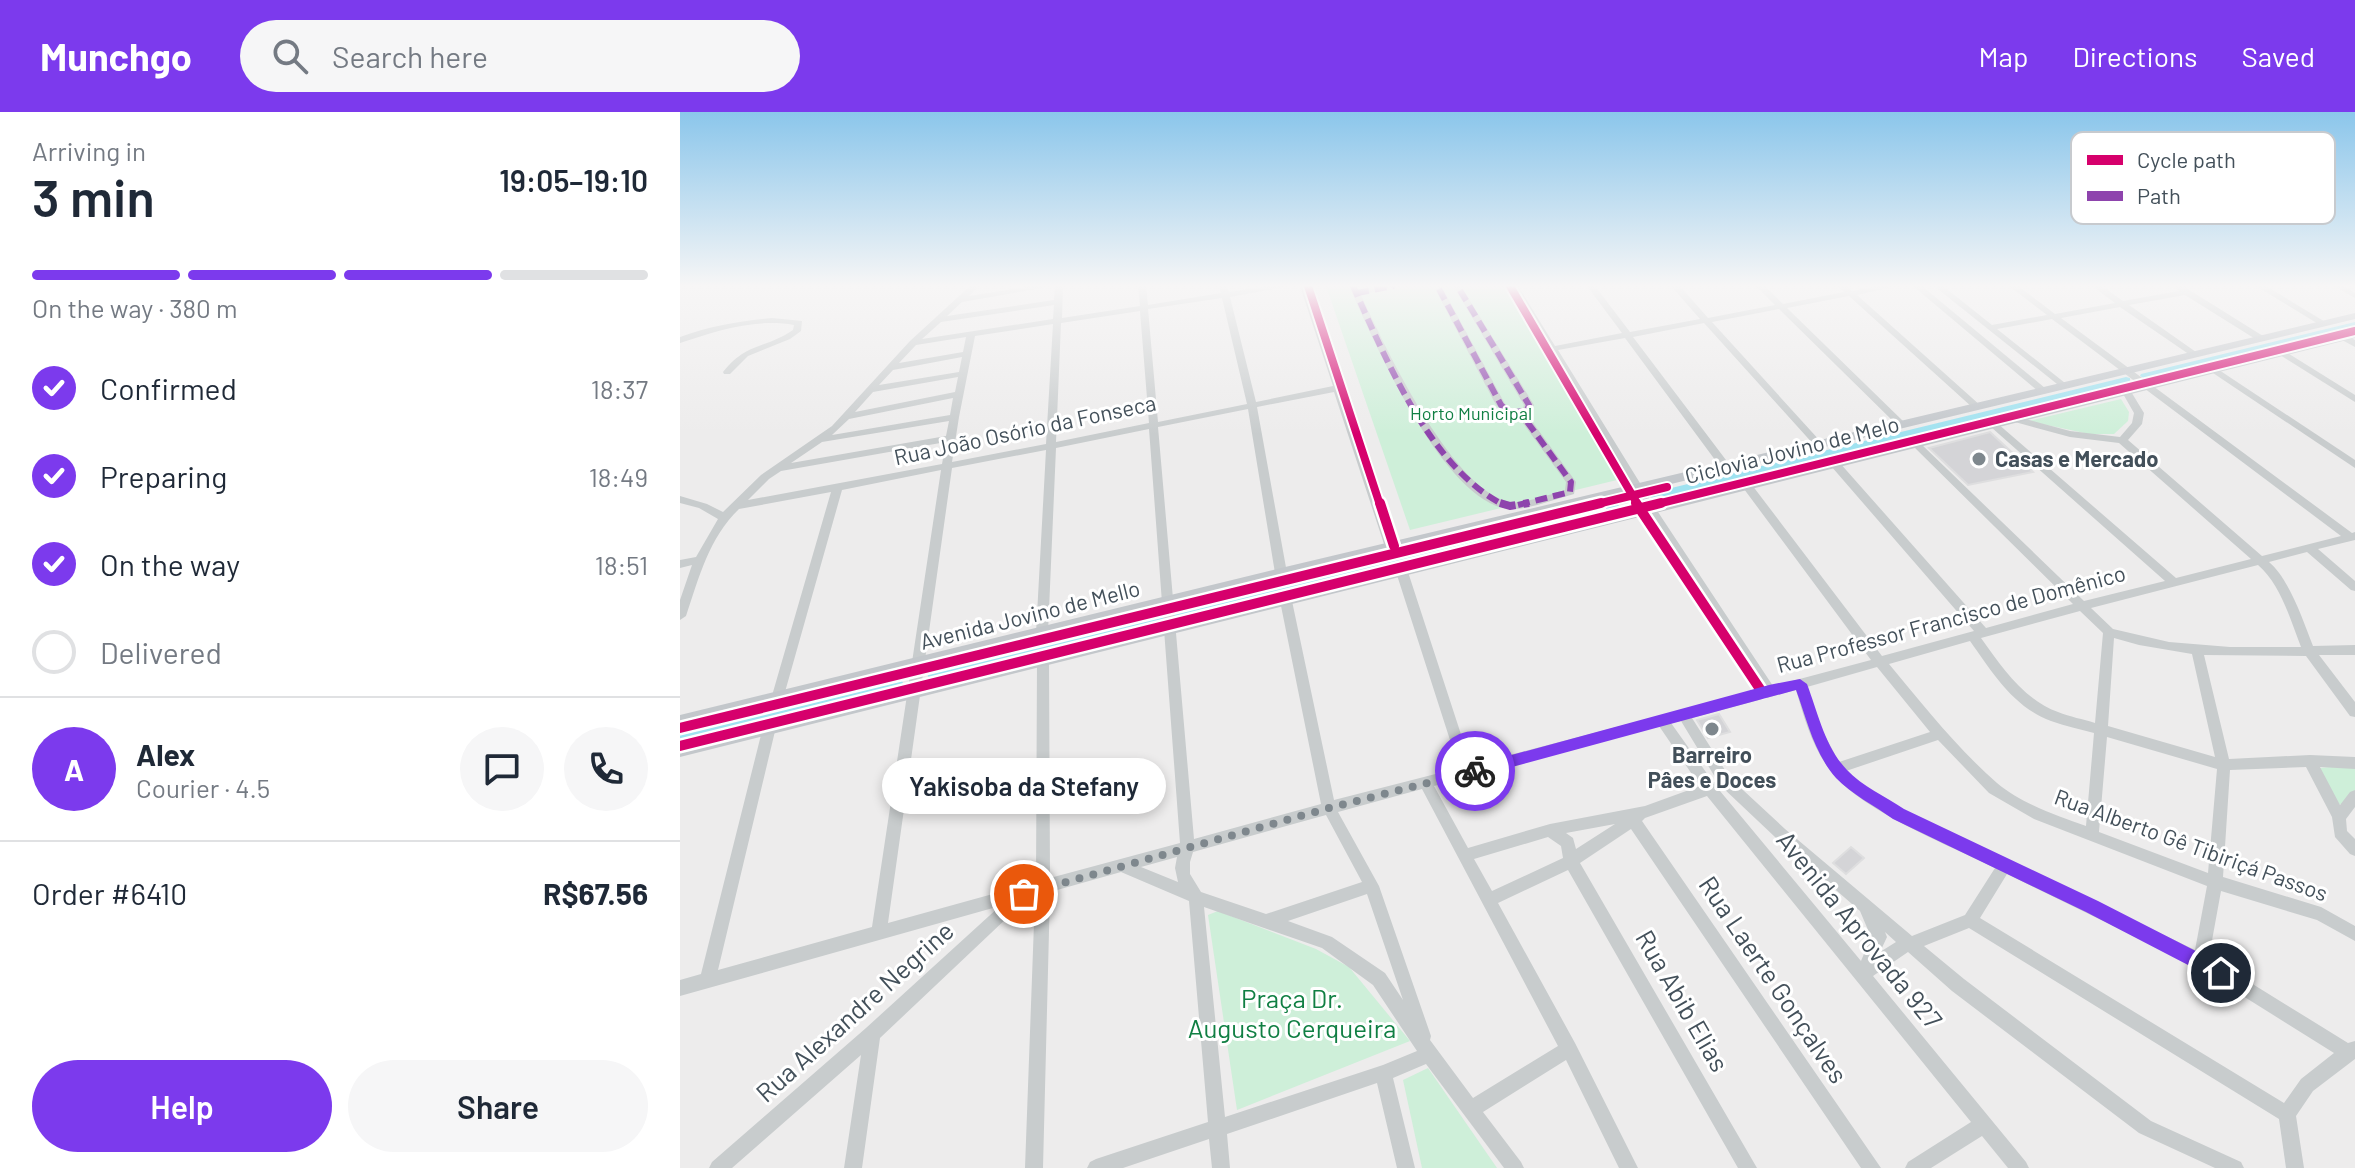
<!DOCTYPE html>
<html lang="en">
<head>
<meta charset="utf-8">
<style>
  body { margin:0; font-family:Barlow,sans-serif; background:#f6f6f7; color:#1f2937; height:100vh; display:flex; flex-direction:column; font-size:30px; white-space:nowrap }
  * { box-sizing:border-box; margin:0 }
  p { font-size:26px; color:#747a83 }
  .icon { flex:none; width:44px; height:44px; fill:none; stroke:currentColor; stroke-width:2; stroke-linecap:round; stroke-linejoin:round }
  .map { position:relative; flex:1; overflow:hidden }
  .drawer { display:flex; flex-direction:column; background:#fff; width:680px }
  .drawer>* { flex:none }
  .pin { position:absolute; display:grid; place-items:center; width:68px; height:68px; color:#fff; margin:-34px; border:4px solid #fff; border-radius:50%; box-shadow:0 2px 8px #0007 }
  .courier { position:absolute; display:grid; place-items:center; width:80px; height:80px; margin:-40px; border:6px solid #7c3aed; border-radius:50%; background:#fff; color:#222; box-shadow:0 2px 10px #0007 }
  .bubble { position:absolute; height:56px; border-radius:28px; background:#fff; box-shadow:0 4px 12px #0003; font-size:26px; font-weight:600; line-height:56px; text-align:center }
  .overview em { font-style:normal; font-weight:600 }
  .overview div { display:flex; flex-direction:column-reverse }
  .overview { display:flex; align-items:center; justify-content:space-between; height:136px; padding:0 32px }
  h1 { font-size:52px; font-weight:600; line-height:60px }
  .bar { display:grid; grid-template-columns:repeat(4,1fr); gap:12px 8px; align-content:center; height:96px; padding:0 32px }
  .bar i { height:10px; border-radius:6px; background:#e0e1e3 }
  .bar .selected { background:#7c3aed }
  .bar p { grid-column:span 4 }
  .line { display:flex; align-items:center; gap:20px; padding:0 32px; border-top:2px solid #e0e1e3 }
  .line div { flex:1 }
  .round { display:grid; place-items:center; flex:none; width:84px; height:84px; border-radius:42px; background:#f6f6f7 }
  ol { padding:0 32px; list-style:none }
  li { display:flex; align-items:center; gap:24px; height:88px }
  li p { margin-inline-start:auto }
  li .icon { padding:8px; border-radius:50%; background:#7c3aed; color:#fff; stroke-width:4 }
  li:last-child { color:#747a83 }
  li i { width:44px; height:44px; border:4px solid #e0e1e3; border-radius:50% }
  .action { display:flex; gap:16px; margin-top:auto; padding:16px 32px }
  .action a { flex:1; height:92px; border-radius:48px; background:#7c3aed; color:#fff; font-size:32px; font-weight:600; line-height:92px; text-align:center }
  .action a+a { background:#f6f6f7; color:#1f2937 }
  header { display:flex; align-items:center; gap:48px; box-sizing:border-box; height:112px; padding:0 40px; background:#7c3aed; color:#fff }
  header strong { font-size:38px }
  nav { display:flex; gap:44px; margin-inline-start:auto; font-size:28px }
  .search { width:560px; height:72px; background:#f6f6f7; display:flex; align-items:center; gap:20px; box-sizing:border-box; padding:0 28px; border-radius:44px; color:#747a83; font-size:30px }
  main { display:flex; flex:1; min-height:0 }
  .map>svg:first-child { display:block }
</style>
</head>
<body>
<header>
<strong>Munchgo</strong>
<div class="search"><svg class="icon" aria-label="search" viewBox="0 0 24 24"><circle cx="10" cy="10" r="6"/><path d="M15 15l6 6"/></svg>Search here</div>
<nav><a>Map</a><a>Directions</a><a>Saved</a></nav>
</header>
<main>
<section class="drawer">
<div class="overview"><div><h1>3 min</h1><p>Arriving in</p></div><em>19:05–19:10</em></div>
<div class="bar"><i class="selected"></i><i class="selected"></i><i class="selected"></i><i></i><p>On the way · 380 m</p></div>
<ol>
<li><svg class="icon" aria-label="check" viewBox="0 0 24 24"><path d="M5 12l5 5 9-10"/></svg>Confirmed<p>18:37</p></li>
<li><svg class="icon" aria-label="check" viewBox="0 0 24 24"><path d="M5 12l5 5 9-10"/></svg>Preparing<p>18:49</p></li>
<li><svg class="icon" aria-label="check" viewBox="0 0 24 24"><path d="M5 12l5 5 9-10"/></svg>On the way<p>18:51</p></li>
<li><i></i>Delivered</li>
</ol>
<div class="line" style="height:144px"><b class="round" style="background:#7c3aed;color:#fff">A</b><div><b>Alex</b><p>Courier · 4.5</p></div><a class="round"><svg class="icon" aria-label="chat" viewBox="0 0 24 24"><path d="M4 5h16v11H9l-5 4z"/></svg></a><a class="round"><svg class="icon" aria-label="phone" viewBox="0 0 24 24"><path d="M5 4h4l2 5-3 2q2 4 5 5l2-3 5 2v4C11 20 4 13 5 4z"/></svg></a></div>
<div class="line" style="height:104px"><div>Order #6410</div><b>R$67.56</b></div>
<div class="action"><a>Help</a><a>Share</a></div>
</section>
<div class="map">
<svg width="1675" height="1056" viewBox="0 0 1675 1056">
  <rect width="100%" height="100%" fill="#edecec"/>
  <g fill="#ceefd9">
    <path d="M646 174H827L937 368 730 418Z"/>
    <path d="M1441 287 1449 300 1448 309 1434 322H1409L1349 309Z"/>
    <path d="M1675 653V678L1664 692H1659L1639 656Z"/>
    <path d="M538 799 636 837 669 855 730 929 557 998 528 803Z"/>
    <path d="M748 956 817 1056H742L723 968Z"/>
  </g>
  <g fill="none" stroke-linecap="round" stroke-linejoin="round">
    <g fill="#9fe2f0" fill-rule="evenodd">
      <path d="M1675 210V216L1465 267 1460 264 1461 262Z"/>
      <path d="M1446 265 1450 266V270L975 388 969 384 975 380Z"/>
      <path d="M933 390 937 391 939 394 937 397 254 568 249 566 247 562 249 558 254 556Z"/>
      <path d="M216 565 221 567 223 571 221 575 0 630V618Z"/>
    </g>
  </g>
  <g fill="#d4d4d7" stroke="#dededf" stroke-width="2">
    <path d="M1310 320 1353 360 1288 373 1249 336Z"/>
    <path d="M1039 602 1050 620 1028 626 1017 608Z"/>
    <path d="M1171 735 1184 746 1166 762 1153 751Z"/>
  </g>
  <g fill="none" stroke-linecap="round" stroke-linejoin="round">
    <g fill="#c8cccd" fill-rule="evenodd">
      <path d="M290 174H299L289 184 352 174H373L282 190 267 204 374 188 375 174H383L382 206 460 194 458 174H466L468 193 541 181 539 174H547L549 180 588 174H609L550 185 576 290 653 274 620 174H628L715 435 710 439 705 435 654 280 577 295 607 461 601 465 595 461 568 297 478 315 514 727 641 692 600 489 606 485 612 489 654 688 779 656 716 460 722 456 728 460 791 653 1082 577 967 399 830 174H838L875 234 942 221 907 174H915L950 220 1020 207 991 174H1000L1028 206 1095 193 1076 174H1085L1103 192 1164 180 1158 174H1167L1172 179 1198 174H1216L1177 183 1301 294 1296 297 1293 296 1169 184 1107 196 1224 310V314H1218L1099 197 1032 210 1141 330 1143 332 1138 335 1135 334 1024 211 953 225 1049 352 1050 354 1045 357 1041 356 945 226 878 238 976 397 1093 574 1191 548 1064 377V373H1072L1202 544 1294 519 1151 354V350H1159L1306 516 1393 492 1234 335V331H1240L1404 489 1485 469 1311 315V311H1317L1496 466 1571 447 1439 331 1390 325 1335 310V306L1338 305 1390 319 1440 325 1452 311 1454 301 1442 280 1447 277 1450 278 1464 301 1462 312 1448 328 1582 444 1661 424 1372 207 1317 217 1385 271 1387 273 1382 276 1254 174H1263L1312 213 1367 203 1329 174H1338L1375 202 1435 191 1412 174H1422L1443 189 1499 179 1496 176 1503 174 1583 224V228H1577L1505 183 1449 193 1516 240V244L1513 245 1440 195 1381 206 1672 421 1675 420V428L1638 437 1675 469V479L1671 478 1627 440 1589 450C1610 468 1623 509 1633 534L1675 533V543H1639L1675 590V605L1670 604 1626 544 1524 543 1549 647 1630 643 1675 645V657L1640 655 1660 693 1670 680 1675 678V695L1666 707 1667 719 1675 727V744L1670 742 1655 725 1652 705 1626 655 1550 658 1543 765 1641 795 1675 814V829L1637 808 1541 779 1529 845 1668 931 1675 929V947L1633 979 1616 1004 1624 1056H1606L1599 1007 1289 816 1244 834 1284 867 1471 1009 1561 1050 1564 1056H1535L1459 1021 1272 879 1228 840 1193 864 1346 1050 1349 1056H1328L1302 1024 1251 1056H1225L1228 1050 1291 1010 1027 684 965 706 962 709 1201 1056H1181L951 717 900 751 1077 1056H1058L888 758 818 791 895 931 958 1056H939L886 948 803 1000 841 1050 844 1056H824L746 952 713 966 735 1056H717L697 971 547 1022 550 1056H532L529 1027 443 1056H407L410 1050 416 1047 528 1010 509 789 441 760 370 780 363 1056H345L355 784 348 786 200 926 182 1056H164L181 943 52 1056H29L32 1050 186 916 320 794 0 884V868L21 862 84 611 89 610 94 611 96 615 38 858 192 815 261 358 162 378 103 587 101 591H93L91 587 151 380 59 397C29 426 19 465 6 504L0 508V488L12 453 0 456V448L16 445 38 407 19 396 0 391V384L27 392 43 400 81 363 152 314 230 229ZM542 186 567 292 478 310 468 197ZM374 193 373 207 242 227 261 210ZM460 199 469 311 376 330 381 211ZM373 212 366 332 272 350 279 305 295 224ZM286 225 283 240 219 251 236 233ZM282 245 279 260 199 273 213 258ZM278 265 275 280 175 300 193 280ZM273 286 270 303 152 323 169 307ZM269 309 266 324 111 351 142 330ZM469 317 500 731 370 766 369 549 367 546H359L357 549 356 770 208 811 272 356 366 338 356 521 362 525 368 521 376 336ZM266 330 262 352 68 388 89 367 101 359ZM1578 453C1601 473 1610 507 1621 535H1550L1489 530 1433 517 1411 496ZM1400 499 1423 521 1415 611C1403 607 1390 605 1378 600 1343 587 1322 555 1301 526ZM1434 526 1459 533 1512 542 1535 645 1428 614ZM1290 529C1312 560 1333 595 1371 609 1385 614 1400 617 1414 621L1406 714C1378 704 1340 691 1317 671 1277 636 1243 593 1209 552ZM1197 555 1250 620 1159 650 1143 620 1127 575ZM1116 578C1124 605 1132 635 1150 658 1179 698 1269 733 1315 756L1285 803 1232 824 1105 717 1050 666 1012 606ZM1001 609 1038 670H1033L991 611ZM979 614 1020 674 965 694 870 712 788 736 754 674ZM1427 625 1537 657 1528 761 1419 720ZM1258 628 1309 681 1354 707 1527 774 1515 838 1224 698 1186 675 1166 659ZM1042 675 1095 725 1180 799 1191 825 1181 849 1040 679ZM742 677 878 934 793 986 750 928 751 924 699 774 658 700ZM646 703 682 770 586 802 521 780 510 762V750L513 740ZM935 712 896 737 893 726 886 721ZM868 725 881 734 883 746 812 779 794 747ZM497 745 495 756 498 770 461 755ZM1327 762 1515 854 1654 941 1621 967 1604 991 1300 806ZM687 782 723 888 705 861 652 825 608 809ZM524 795 642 836 693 873 737 939 703 953 545 1005ZM1205 820 1216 830 1200 840 1207 825Z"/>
      <path d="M669 174H677L679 178 700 174H718L681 183C705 235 769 372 826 389 840 394 870 382 885 378L886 370 837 303H827L816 293 755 177 759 175 763 177 825 292 832 298 843 296 844 293 774 175 781 174 854 293 850 300 846 301 896 370 894 382C875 387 841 401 822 396 758 377 695 232 669 174Z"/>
      <path d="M1233 174H1242L1365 276V280H1359Z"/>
      <path d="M1576 174H1586L1647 211 1640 213Z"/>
      <path d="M1654 174H1664L1675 181V186Z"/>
      <path d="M92 206 122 209 121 219 110 227 68 244 50 262H44L43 260C67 230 85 237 113 218L114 213C76 206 36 219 0 231V225C30 214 61 209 92 206Z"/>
      <path d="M1662 224H1668L1675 228V235L1662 228Z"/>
      <path d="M1603 238 1675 283V290L1600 243 1599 241Z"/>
      <path d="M1536 256 1675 348V356L1533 261 1532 259Z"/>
    </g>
    <g fill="#c3c7cb" fill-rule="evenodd">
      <path d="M1675 201V207L601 466 0 617V603L601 456Z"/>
      <path d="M1675 220V226L0 645V631Z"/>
    </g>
    <g stroke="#8e44ad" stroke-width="6" stroke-dasharray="12 6" stroke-linecap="butt">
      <path d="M673 174C706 247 750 356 824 393"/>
      <path d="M759 177 821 293 830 301 847 298 849 293 778 175"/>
      <path d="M677 181 714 174"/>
      <path d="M838 393 890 380 891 370 840 300"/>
    </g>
    <path stroke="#8e44ad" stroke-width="8" stroke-dasharray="16 8" stroke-linecap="butt" d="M820 391 830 394 849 391"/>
    <g stroke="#fff" stroke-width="12">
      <g id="cycleway-far1">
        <path d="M628 174 700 393"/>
        <path d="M830 174 958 393"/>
        <path d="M913 393 987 375"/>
        <path d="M973 393 1675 219"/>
      </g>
    </g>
    <g stroke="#fff" stroke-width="15">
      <g id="cycleway">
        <path d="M700 391 714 434"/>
        <path d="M956 391 1082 580"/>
        <path d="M0 616 921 391"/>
        <path d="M0 634 981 391"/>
      </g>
    </g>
    <use href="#cycleway-far1" stroke="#d6006c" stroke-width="8"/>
    <use href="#cycleway" stroke="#d6006c" stroke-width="10"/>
  </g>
  <linearGradient id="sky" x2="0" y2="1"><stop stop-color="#8bc6eb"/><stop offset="0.54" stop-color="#f7f6f6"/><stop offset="1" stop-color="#f7f6f6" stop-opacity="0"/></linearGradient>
  <rect width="1675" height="322" fill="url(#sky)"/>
  <path fill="#7c3aed" d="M1120 567 1127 572C1138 601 1145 635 1167 658 1182 674 1206 685 1224 697L1418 789 1547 855 1550 861 1547 867 1541 870 1535 867 1406 800 1213 707C1195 694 1171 682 1156 666 1134 641 1127 608 1116 578L795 665 787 659 795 653 1089 573Z"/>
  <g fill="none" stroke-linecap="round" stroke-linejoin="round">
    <path stroke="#7e878d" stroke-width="8" stroke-dasharray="0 14.4" d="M344 782 649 696 795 659"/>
  </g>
  <g fill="#7e878d" stroke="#fff" stroke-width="3">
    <circle cx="1299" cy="347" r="8"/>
    <circle cx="1032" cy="617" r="8"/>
  </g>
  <g text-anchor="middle" stroke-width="6" stroke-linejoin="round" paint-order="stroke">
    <g font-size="18" fill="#107f43" stroke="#fff">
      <text x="791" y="308">Horto Municipal</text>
    </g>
    <g font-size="22" fill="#43505a" stroke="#fff">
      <text transform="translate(345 318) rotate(-12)" y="8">Rua João Osório da Fonseca</text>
      <text transform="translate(1112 338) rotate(-14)" y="8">Ciclovia Jovino de Melo</text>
      <text transform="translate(350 503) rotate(-14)" y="8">Avenida Jovino de Mello</text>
      <text transform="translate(1271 507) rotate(-15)" y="8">Rua Professor Francisco de Domênico</text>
      <text transform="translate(1511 733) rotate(20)" y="8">Rua Alberto Gê Tibiriçá Passos</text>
    </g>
    <g font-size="22" font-weight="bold" fill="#43505a" stroke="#fff" text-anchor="start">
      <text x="1315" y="355">Casas e Mercado</text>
      <text x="1032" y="651" text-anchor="middle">Barreiro<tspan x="1032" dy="25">Pâes e Doces</tspan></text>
    </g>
    <g font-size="26" fill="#43505a" stroke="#fff">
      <text transform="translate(1179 818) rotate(51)" y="9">Avenida Aprovada 927</text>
      <text transform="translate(1093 868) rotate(56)" y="9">Rua Laerte Gonçalves</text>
      <text transform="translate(1002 889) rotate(60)" y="9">Rua Abib Elias</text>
      <text transform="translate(175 900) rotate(-42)" y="9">Rua Alexandre Negrine</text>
    </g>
    <g font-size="26" fill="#107f43" stroke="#fff">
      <text x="612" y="896">Praça Dr.<tspan x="612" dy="30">Augusto Cerqueira</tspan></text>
    </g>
  </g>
  <rect x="1391" y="20" width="264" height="92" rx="12" fill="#fff" stroke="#c7cace" stroke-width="2"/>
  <rect x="1407" y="43" width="36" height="10" fill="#d6006c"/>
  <rect x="1407" y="79" width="36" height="10" fill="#8e44ad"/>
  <g font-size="22" fill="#43505a">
    <text x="1457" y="56">Cycle path</text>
    <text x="1457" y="92">Path</text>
  </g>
</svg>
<div class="pin" style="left:344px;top:782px;background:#ea580c"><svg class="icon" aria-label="bag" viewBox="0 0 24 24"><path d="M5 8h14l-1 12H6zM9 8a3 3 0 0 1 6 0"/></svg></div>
<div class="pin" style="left:1541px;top:861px;background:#1f2937"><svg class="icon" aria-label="home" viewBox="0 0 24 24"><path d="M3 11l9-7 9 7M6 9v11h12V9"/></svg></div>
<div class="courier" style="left:795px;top:659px"><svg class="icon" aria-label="bike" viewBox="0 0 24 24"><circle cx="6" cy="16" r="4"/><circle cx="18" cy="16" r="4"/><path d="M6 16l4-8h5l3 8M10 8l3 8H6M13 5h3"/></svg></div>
<div class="bubble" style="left:202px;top:646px;width:284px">Yakisoba da Stefany</div>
</div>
</main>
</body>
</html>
